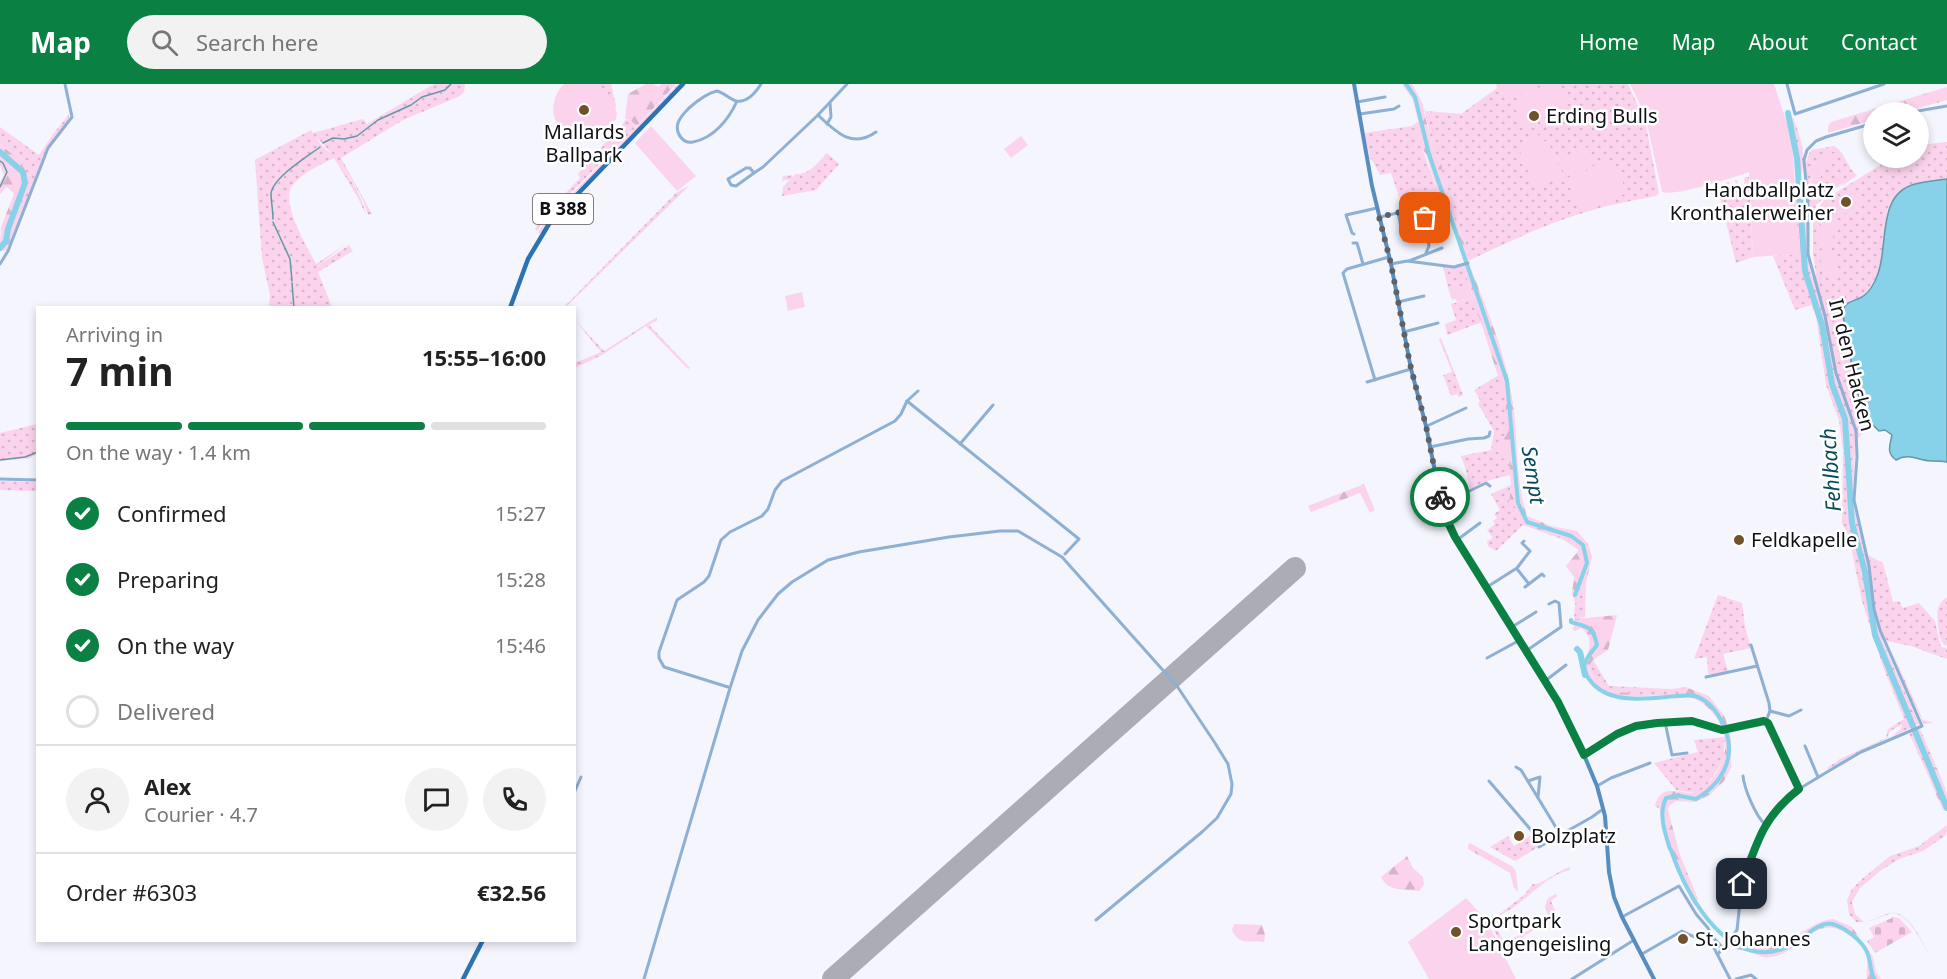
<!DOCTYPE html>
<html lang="en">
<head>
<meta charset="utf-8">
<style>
  body { margin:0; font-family:"Noto Sans",sans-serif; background:#f2f2f2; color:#222; height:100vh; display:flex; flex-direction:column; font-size:22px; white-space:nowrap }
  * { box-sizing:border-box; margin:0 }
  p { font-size:20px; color:#767676 }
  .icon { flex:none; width:33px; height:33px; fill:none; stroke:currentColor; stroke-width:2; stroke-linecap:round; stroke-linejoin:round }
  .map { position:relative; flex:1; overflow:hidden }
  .sheet { position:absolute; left:36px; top:222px; width:540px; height:636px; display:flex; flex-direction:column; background:#fff; border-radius:0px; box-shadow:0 3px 9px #0003 }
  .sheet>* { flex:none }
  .fabs { position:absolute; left:1863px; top:18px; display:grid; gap:12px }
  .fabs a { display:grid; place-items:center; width:66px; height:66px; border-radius:50%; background:#fff; box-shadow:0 3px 9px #0003; font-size:30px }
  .pin { position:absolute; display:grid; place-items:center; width:51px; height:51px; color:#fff; margin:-26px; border-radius:12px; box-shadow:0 3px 9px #0006 }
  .courier { position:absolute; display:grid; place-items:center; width:60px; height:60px; margin:-30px; border:4px solid #0b8043; border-radius:50%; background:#fff; color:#222; box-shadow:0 2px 8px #0007 }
  .headline em { font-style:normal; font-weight:700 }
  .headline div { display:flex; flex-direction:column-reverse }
  .headline { display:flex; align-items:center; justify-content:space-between; height:102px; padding:0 30px }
  h1 { font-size:39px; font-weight:700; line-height:45px }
  .bar { display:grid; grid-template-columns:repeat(4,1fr); gap:9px 6px; align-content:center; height:72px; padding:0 30px }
  .bar i { height:8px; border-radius:4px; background:#e0e0e0 }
  .bar .active { background:#0b8043 }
  .bar p { grid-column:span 4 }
  .line { display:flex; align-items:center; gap:15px; padding:0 30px; border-top:2px solid #e0e0e0 }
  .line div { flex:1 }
  .round { display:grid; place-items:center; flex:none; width:63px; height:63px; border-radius:32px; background:#f2f2f2 }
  ol { padding:0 30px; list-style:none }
  li { display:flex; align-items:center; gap:18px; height:66px }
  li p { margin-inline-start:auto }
  li .icon { padding:6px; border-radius:50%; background:#0b8043; color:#fff; stroke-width:4 }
  li:last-child { color:#767676 }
  li i { width:33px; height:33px; border:3px solid #e0e0e0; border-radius:50% }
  header { display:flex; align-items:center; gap:36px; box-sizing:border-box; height:84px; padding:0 30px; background:#0b8043; color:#fff }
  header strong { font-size:28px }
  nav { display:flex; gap:33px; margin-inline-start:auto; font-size:21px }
  .search { width:420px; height:54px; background:#f2f2f2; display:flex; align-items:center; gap:15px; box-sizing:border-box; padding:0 21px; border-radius:33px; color:#767676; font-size:22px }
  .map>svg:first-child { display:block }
</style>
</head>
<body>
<header>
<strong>Map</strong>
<div class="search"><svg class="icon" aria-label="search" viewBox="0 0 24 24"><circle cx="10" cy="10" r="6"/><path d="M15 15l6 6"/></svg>Search here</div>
<nav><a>Home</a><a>Map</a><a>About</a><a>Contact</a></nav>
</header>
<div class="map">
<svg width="1947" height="895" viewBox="0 0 1947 895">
  <defs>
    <pattern id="grass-dots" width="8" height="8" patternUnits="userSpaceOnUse" patternTransform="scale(1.5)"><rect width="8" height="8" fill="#fbd3ec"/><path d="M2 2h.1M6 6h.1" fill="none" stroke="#d6b4ca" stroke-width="1.8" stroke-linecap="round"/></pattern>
    <pattern id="forest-firs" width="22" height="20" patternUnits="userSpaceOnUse" patternTransform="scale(1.5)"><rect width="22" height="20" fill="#fbd3ec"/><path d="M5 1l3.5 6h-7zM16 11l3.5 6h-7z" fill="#d6b4ca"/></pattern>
    <pattern id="cemetery-stones" width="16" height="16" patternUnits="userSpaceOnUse" patternTransform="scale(1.5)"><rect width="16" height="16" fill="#fbd3ec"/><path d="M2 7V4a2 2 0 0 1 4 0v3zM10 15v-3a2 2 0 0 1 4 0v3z" fill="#d6b4ca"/></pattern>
  </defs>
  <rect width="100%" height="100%" fill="#f4f5fd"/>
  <g fill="url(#grass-dots)">
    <path d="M434 0H465L464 8 460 12 403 36 341 74 372 130 368 131C360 101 336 73 316 53 321 63 331 68 338 77 349 92 363 113 366 131L358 114 334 74C321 80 298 91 291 104 282 122 308 164 316 180L348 159 316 183 349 161 353 167 318 188 332 223H269L270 211 262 174 255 76 311 46 313 49 363 35 367 40Z"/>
    <path d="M593 0H611L616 22 615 25Z"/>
    <path d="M678 0H680L665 16 540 150 538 148 546 137Z"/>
    <path d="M1496 0H1628L1645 37 1659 109 1656 112C1630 117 1604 122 1579 130 1541 142 1504 160 1468 177L1467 162 1452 129V119L1442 93 1440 78 1432 59 1424 24 1426 27 1461 30 1497 4Z"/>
    <path d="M70 29 67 39 46 66 22 128 18 120C27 96 22 73 0 60V43L39 71 54 49Z"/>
    <path d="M1793 33C1799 49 1809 76 1800 91L1807 134V170L1812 193 1816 191 1813 169V133L1809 134C1808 114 1800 84 1811 66L1834 62C1846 69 1846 82 1857 91L1841 103 1844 99 1837 97 1825 103 1818 100 1824 84 1818 77 1810 97 1816 117 1825 113 1816 121 1813 132 1824 116 1892 74H1918L1919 61 1947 58V95L1911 101 1904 104 1890 119 1887 128 1883 167 1877 192 1864 212 1849 217 1842 227 1851 270V285L1863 326 1871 339 1855 358 1853 421 1866 470 1883 479 1893 518 1899 517 1903 524 1919 519 1935 537 1941 563 1947 564V575L1911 562 1887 557 1923 636 1934 639 1924 640 1909 610 1887 556H1882L1919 640 1891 653 1901 645 1902 641H1901L1890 647 1887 654 1828 685 1827 684 1842 674 1886 654 1888 645 1904 635 1882 580 1862 517 1849 453 1842 439 1843 368 1839 336 1826 301 1816 232 1811 221 1795 226 1773 172 1798 170 1795 79 1788 42Z"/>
    <path d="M629 35 637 42 551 129 537 147 535 145 545 131 580 94 578 90 616 47 615 43 619 46 625 36Z"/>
    <path d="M1415 40C1421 65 1432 89 1439 113L1404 115 1399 113 1391 89 1380 91 1371 74 1370 76 1365 49 1412 42Z"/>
    <path d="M827 69 839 80 816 106 782 112 783 103 790 95 782 97 783 92 792 91V93L795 90C810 91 817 79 827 69Z"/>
    <path d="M1744 93H1749L1753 173 1736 179 1717 101 1720 100 1722 108 1728 107 1726 98H1729L1731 107 1737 105 1735 96H1737L1739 105 1745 103Z"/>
    <path d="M689 102 566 223H564L677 108Z"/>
    <path d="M1463 182 1469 201 1449 207 1443 183Z"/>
    <path d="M1473 214 1482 238 1447 251 1445 240 1456 236 1451 220Z"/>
    <path d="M657 233V236L649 241 690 284 688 285 646 242 602 271 575 284V279L601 268 575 236 604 267Z"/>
    <path d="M1441 254 1463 311 1459 313 1457 310 1451 312 1443 291 1452 288 1439 255Z"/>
    <path d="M1499 291 1505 314 1508 351 1503 352 1511 389 1510 391 1487 397 1470 405 1466 386 1461 372 1491 366 1494 347 1478 320 1480 316 1474 306Z"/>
    <path d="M37 340V370L30 374 0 377V349Z"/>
    <path d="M0 397 37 398V407L0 406Z"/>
    <path d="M1511 401 1509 419 1516 423 1515 429 1523 441 1496 467 1488 462 1487 457 1493 454 1487 446 1495 440 1493 437 1497 434 1494 430 1500 426 1491 410Z"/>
    <path d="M1586 498 1585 533 1575 535 1574 538 1575 519 1578 517Z"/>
    <path d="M1718 511 1742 519 1745 543 1751 564 1723 570 1728 587 1714 591 1708 589 1707 573 1694 575Z"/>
    <path d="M1947 513V562L1944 561C1939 554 1939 549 1938 541 1937 528 1936 521 1947 513Z"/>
    <path d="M1593 576 1609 602 1671 605 1687 603 1688 604 1682 611 1639 612V609C1615 609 1597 608 1588 582Z"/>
    <path d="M1920 645 1937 684 1935 682 1927 683 1926 687 1909 649Z"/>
    <path d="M1725 653 1723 678 1703 706 1696 709 1676 706 1654 679 1698 668 1694 656Z"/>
    <path d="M1947 741 1946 751 1923 767 1899 775 1880 787 1860 804 1852 818 1855 830 1864 838C1874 837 1882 830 1891 829 1909 826 1924 860 1930 873 1923 860 1907 824 1889 830 1877 834 1870 839 1856 838L1849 830 1847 816 1852 805 1862 795 1890 772 1919 762Z"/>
    <path d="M1533 750 1540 758V762L1515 777 1490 763 1508 752 1514 762Z"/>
    <path d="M1570 783V786C1541 793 1524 822 1496 833L1524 811 1533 800C1543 801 1558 786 1570 783Z"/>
    <path d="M1556 810 1557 812 1551 817 1556 829 1552 834 1506 864 1503 863 1493 845 1497 844 1504 859C1517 851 1540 844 1548 831L1545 822 1548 814Z"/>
  </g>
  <g fill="url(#forest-firs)">
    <path d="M646 0H653L658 3 662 0H676L637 42 629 35H625L628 10Z"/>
    <path d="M1402 0H1412L1423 20 1424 28 1432 59 1442 83V93L1452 119V129L1467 162 1468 177 1464 179C1465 156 1449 134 1437 115L1439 113 1426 70 1420 62 1415 40 1418 37 1413 16Z"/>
    <path d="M1947 3V16L1905 28H1874L1873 36 1828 49V42L1831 38Z"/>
    <path d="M0 60 17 74 25 86 26 93 18 120 22 128 7 166 4 167 0 165 1 143 14 110 7 103 0 110V98L4 91 0 81Z"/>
    <path d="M1834 69 1838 78 1824 84 1818 100 1825 103 1837 97 1845 98 1816 117 1810 113C1808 104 1814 81 1820 75 1823 71 1829 70 1834 69Z"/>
    <path d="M1469 180C1485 221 1504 264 1511 308 1519 348 1514 392 1527 432L1551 442 1577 447 1588 460 1592 473 1586 498 1578 517 1575 519 1572 509 1574 493 1566 482 1579 466 1562 455 1523 441 1515 429 1516 422 1507 421 1509 419 1511 401 1509 376 1503 375 1501 353 1507 351 1505 314 1463 182Z"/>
    <path d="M1364 400 1375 426 1370 429 1360 409 1311 428 1308 422Z"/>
    <path d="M1617 531 1608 566 1593 576 1588 583C1597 608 1616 609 1640 609L1639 612C1613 616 1594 609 1581 585 1587 570 1597 555 1581 544L1575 547 1573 546 1575 535Z"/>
    <path d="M1688 604 1709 612 1725 633 1731 654V684L1724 697 1711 710 1696 718 1676 717 1669 722 1668 726 1680 771 1698 815 1695 822C1678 792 1664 760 1660 725L1655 722C1661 694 1686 716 1701 706 1705 704 1708 699 1711 696 1727 677 1731 654 1716 633 1706 619 1698 615 1682 611Z"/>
    <path d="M1931 681 1937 684 1947 709V727L1943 726 1926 687 1927 683Z"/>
    <path d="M1470 759 1513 783 1516 788 1518 808 1514 804 1510 789 1468 765V761Z"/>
    <path d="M1407 772 1413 784 1423 793 1424 801 1419 807C1404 805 1388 808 1381 793Z"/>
    <path d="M1833 835 1852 843 1873 873 1876 888 1881 895H1867C1866 888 1868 879 1867 872 1866 865 1858 858 1853 854 1815 824 1806 867 1772 873 1764 875 1756 870 1749 868 1742 866 1734 866 1729 860L1735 855C1746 857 1760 864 1772 862 1795 858 1811 837 1833 835Z"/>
    <path d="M1234 840 1262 841 1265 851 1264 858C1248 855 1240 863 1232 846Z"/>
  </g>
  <path fill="url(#cemetery-stones)" d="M1894 833 1899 834 1912 848 1875 869 1867 857 1874 853 1869 844Z"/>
  <g fill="#fbd3ec">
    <path d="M564 0H593L614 21 617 29 616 35 609 41 570 53C550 41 548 16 564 0Z"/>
    <path d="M1497 0H1539L1507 18Z"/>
    <path d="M1545 0H1560L1570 19 1526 44 1512 19Z"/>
    <path d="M1630 0H1774L1788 42 1793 70 1799 170 1753 173 1749 88C1734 93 1675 113 1662 108L1645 30Z"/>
    <path d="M651 42 696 92 677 107 635 59Z"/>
    <path d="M1541 50 1544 57H1548L1563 93 1535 104 1518 63Z"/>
    <path d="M1021 52 1028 61 1011 74 1004 65Z"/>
    <path d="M1587 63 1594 81 1565 92 1558 75Z"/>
    <path d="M1614 76 1627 109 1580 128 1567 94Z"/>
    <path d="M1851 104 1862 116 1841 133 1831 121Z"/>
    <path d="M1821 138 1835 139 1833 152 1835 163 1821 165 1820 150Z"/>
    <path d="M1836 167 1839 191 1823 193 1820 168Z"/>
    <path d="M1469 201 1473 214 1457 218 1456 215 1452 216 1449 207Z"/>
    <path d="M802 208 805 223 788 227 785 212Z"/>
    <path d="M1466 814 1487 837 1516 895H1429L1408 858Z"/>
  </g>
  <path fill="#87d2e8" stroke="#6398a8" stroke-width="1.5" d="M1947 95V378C1941 377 1937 377 1931 377 1919 377 1909 368 1896 376 1886 369 1890 361 1892 351L1885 346 1879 347 1871 339 1856 306 1851 285V270L1842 227C1847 217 1851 218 1860 214 1867 211 1872 203 1875 197 1891 165 1874 111 1915 100 1923 98 1938 96 1947 95Z"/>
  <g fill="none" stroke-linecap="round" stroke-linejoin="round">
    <g stroke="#6398a8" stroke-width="1.5">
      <path d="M323 59 333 54 344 55 357 52 378 36 411 21 422 13 445 6 451 0"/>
      <path d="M0 77 3 79 7 88 0 103"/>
      <path d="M273 135C273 127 271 116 271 110 272 94 308 72 320 63"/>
      <path d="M273 138 290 175 292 197"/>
      <path d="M292 199 294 224"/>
      <path d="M0 376 25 373 38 368"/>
    </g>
    <g stroke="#87d2e8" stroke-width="4">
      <path d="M1406 0 1415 13 1429 70 1507 297 1518 419 1527 438 1571 452 1583 461 1587 479 1575 511"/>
      <path d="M1571 536V538C1588 543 1593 542 1597 561 1585 577 1577 582 1593 600 1613 621 1651 614 1677 612 1683 612 1689 611 1695 612 1716 618 1730 648 1729 668 1727 690 1714 704 1696 715L1680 712"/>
      <path d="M1670 765C1665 749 1658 730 1666 714L1679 711"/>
      <path d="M1671 766C1687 814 1731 892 1792 861 1804 855 1818 837 1832 840 1845 843 1862 857 1867 868 1871 877 1870 887 1874 895"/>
    </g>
    <g stroke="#87d2e8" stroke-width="6">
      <path d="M1788 29 1797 74 1805 187 1822 241 1832 300 1845 335 1852 439 1865 488 1875 551 1947 724"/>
      <path d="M0 68 23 88 25 99 8 145 6 157 0 164"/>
      <path d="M1577 565 1580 568 1585 591"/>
    </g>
    <path stroke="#acadb4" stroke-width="22" d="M833 895 1295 484"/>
    <g stroke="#8db0d3" stroke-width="3">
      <path d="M1787 0 1795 30 1884 0"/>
      <path d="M737 17C729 35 714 54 693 58 683 60 675 49 678 39 680 33 685 28 689 24 697 17 707 9 717 7 724 9 730 15 736 17 747 19 756 8 761 0"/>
      <path d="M1357 18 1385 13"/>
      <path d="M1912 28 1947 22"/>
      <path d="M1360 30 1394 25 1399 22"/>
      <path d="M818 31C836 48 852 65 876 48"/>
      <path d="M827 40 831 33 830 19"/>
      <path d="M754 89 736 102 731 101 728 95 746 84H750L754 89 763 83 818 31 847 0"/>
      <path d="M1398 129 1404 156"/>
      <path d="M1380 133 1410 126H1422L1425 134"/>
      <path d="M1354 150 1352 149 1346 131 1377 124"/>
      <path d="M1353 159H1357L1363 180"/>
      <path d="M1426 169 1429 162 1427 147"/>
      <path d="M1409 177 1442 164"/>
      <path d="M0 180 8 167 48 64 72 33 65 0"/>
      <path d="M1391 180 1407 177 1454 183 1468 179"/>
      <path d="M1398 218 1424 212"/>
      <path d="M1404 248 1438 239"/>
      <path d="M1375 296 1343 189 1347 185 1389 173"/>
      <path d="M1367 298 1411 285"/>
      <path d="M907 317 918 307"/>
      <path d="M1427 342 1466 324"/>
      <path d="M960 360 993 321"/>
      <path d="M1430 363 1468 355 1484 354 1489 352 1490 348"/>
      <path d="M0 395 38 396"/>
      <path d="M1441 417 1457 413 1486 399 1490 402"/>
      <path d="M1457 456 1480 439"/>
      <path d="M1517 485 1529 500"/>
      <path d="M1487 503 1517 484 1530 467 1522 459 1524 457"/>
      <path d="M1525 503 1542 490 1544 492"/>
      <path d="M1512 543 1536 528"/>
      <path d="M1751 561 1769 619 1770 627 1766 637"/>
      <path d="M1526 567 1561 543 1559 519 1555 517 1549 520"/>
      <path d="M1487 574 1520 556"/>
      <path d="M1706 593 1757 582"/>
      <path d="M1545 597 1566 581"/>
      <path d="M728 603 664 583 659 574V568L677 516 704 498 709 492 721 456 730 448 762 432 768 425 775 406 782 397 895 337 901 330 907 317 1079 455 1065 470"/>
      <path d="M1770 627 1789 632 1801 626"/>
      <path d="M1665 638 1672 671 1687 669"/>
      <path d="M1805 662 1818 693"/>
      <path d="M1584 671 1617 650 1636 642 1657 639 1692 637 1722 646 1764 637 1768 639 1799 705"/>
      <path d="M1516 683 1521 686 1560 750"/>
      <path d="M1743 692C1744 704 1756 733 1765 740"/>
      <path d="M1489 697 1543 760"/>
      <path d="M1528 697 1540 693 1538 713"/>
      <path d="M1597 702 1611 694 1650 679"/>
      <path d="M574 709 581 693"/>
      <path d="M1539 763 1592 733 1603 725"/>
      <path d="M1622 833 1679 802 1696 830 1708 844 1711 851"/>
      <path d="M1705 857 1711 851 1721 862"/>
      <path d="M1713 862 1730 895"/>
      <path d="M1642 870 1682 847 1713 862H1721"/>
      <path d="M1718 870 1737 846 1742 800 1759 753 1774 727 1799 705 1832 685 1861 668 1922 642 1880 546 1874 525 1869 482 1854 416 1857 373 1856 347 1836 289 1825 232 1808 170V122L1804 76 1807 66 1816 57 1826 53 1874 39"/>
      <path d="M644 895 730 604 742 567 758 536 778 510 792 498 828 476 859 468 949 453 1000 447H1018L1062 473 1177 602 1215 659 1228 680 1232 700 1231 710 1217 734 1202 748 1096 836"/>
      <path d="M1572 895 1634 856"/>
      <path d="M1736 895 1751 891 1756 895"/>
    </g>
    <path stroke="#588dc0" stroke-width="4" d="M1354 0 1372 102 1391 180 1411 285 1426 342 1442 423 1449 440 1464 468 1558 618 1584 671 1597 702 1605 732 1609 788 1614 813 1622 833 1654 895"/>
    <g stroke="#2d73b1" stroke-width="4.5">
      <path d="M510 224 528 175 549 140 683 0"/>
      <path d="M463 895 483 856"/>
    </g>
  </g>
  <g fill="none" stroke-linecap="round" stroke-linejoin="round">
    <path stroke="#606166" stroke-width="6" stroke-dasharray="0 10.8" d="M1425 134 1422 126H1410L1379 133 1391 180 1410 280 1426 342 1440 413"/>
    <path stroke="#0b8043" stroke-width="8" d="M1440 413 1445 432 1455 453 1558 618 1584 671 1617 650 1636 642 1657 639 1692 637 1722 646 1764 637 1768 639 1799 705C1763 733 1757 758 1742 800"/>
  </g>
  <g fill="#715127" stroke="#fff" stroke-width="2">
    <circle cx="584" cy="26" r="6"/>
    <circle cx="1534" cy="32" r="6"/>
    <circle cx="1846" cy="118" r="6"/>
    <circle cx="1739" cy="456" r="6"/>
    <circle cx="1519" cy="752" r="6"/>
    <circle cx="1456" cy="848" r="6"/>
    <circle cx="1683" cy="855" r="6"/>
  </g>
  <g text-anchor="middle" stroke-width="5" stroke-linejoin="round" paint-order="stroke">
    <rect fill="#fff" stroke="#58585a" stroke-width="1.5" x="533" y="110" width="60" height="30" rx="4.5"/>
    <g font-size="18" font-weight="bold" fill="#101114">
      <text x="563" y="131">B 388</text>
    </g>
    <g font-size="20" fill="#101114" stroke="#fff" text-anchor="start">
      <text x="1546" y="39">Erding Bulls</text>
      <text x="584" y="55" text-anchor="middle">Mallards<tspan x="584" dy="23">Ballpark</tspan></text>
      <text x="1834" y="113" text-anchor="end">Handballplatz<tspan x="1834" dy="23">Kronthalerweiher</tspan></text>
      <text x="1751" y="463">Feldkapelle</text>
      <text x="1531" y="759">Bolzplatz</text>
      <text x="1468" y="844">Sportpark<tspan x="1468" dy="23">Langengeisling</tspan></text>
      <text x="1695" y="862">St. Johannes</text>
    </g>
    <g font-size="20" fill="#101114" stroke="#fff">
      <text transform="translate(1852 281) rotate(76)" y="7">In den Hacken</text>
    </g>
    <g font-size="21" font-style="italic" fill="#074c5b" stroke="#fff">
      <text transform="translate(1831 386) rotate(-94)" y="7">Fehlbach</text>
      <text transform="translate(1533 391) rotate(81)" y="7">Sempt</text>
    </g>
  </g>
</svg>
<div class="fabs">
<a><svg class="icon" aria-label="layers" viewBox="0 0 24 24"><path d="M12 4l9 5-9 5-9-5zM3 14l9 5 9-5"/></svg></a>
</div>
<div class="pin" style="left:1425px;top:134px;background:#ea580c"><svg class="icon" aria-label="bag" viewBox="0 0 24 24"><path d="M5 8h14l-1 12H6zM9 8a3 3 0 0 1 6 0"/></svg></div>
<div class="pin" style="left:1742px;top:800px;background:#1f2937"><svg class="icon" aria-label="home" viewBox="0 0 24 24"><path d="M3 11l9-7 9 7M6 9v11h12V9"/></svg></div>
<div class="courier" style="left:1440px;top:413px"><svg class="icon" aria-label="bike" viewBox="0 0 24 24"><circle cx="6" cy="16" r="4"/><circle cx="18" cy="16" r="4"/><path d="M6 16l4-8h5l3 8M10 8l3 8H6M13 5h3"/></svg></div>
<section class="sheet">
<div class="headline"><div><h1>7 min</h1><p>Arriving in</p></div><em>15:55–16:00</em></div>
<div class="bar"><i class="active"></i><i class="active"></i><i class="active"></i><i></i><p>On the way · 1.4 km</p></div>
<ol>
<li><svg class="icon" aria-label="check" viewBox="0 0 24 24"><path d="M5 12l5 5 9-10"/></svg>Confirmed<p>15:27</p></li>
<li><svg class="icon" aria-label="check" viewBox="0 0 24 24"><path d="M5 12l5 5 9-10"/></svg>Preparing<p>15:28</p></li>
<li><svg class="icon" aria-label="check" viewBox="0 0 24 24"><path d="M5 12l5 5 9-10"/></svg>On the way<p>15:46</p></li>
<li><i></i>Delivered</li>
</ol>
<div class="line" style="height:108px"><a class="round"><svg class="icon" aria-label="person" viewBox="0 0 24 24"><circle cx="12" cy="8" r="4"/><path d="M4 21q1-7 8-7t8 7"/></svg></a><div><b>Alex</b><p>Courier · 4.7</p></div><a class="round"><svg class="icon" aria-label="chat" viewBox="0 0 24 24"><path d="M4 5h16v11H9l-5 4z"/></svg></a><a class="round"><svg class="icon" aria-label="phone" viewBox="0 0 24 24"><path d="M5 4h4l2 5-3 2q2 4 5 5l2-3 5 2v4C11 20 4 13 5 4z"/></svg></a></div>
<div class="line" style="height:78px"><div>Order #6303</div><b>€32.56</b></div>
</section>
</div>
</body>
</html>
